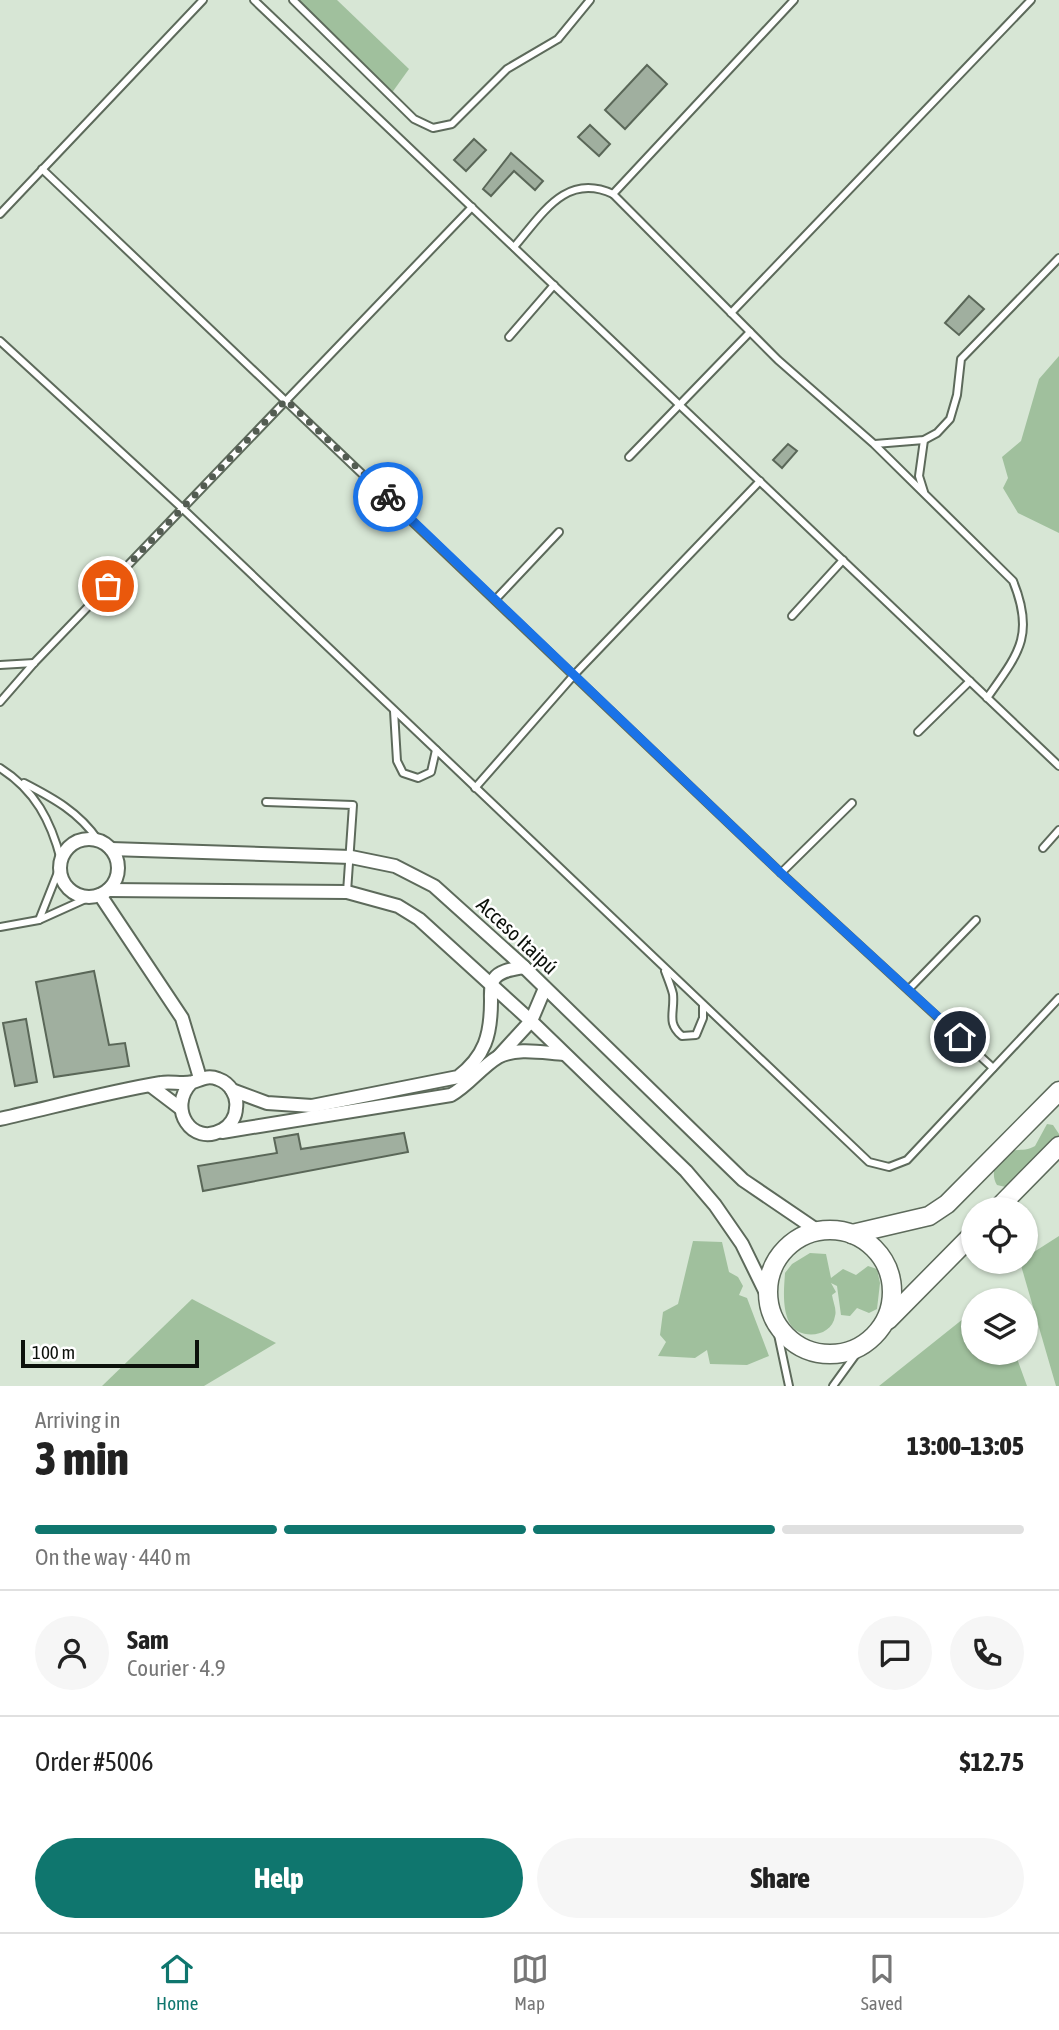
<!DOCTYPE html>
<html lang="en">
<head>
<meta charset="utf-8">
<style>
  body { margin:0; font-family:"Asap Condensed",sans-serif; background:#f6f6f6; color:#222; height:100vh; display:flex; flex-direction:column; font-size:26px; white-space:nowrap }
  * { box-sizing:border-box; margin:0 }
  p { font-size:23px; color:#767676 }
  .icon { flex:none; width:38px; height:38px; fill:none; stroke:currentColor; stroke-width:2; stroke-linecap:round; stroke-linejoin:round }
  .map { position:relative; height:1386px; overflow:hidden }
  .drawer { display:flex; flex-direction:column; background:#fff; flex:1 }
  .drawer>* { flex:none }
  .buttons { position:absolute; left:961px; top:1197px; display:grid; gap:14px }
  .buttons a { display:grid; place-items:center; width:77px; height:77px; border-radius:50%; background:#fff; box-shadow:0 2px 5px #0004; font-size:35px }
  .scale { position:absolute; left:21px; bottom:18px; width:178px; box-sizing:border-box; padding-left:7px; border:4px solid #0c110b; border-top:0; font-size:19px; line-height:24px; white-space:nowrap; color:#0c110b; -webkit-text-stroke:5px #fff; paint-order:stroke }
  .pin { position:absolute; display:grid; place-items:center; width:60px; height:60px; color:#fff; margin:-30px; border:4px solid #fff; border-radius:50%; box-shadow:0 2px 7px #0007 }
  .courier { position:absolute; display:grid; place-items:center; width:70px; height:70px; margin:-35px; border:5px solid #1a73e8; border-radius:50%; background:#fff; color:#222; box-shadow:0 2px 9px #0007 }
  .summary em { font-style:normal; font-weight:800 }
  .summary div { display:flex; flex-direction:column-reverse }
  .summary { display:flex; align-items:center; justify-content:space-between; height:119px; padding:0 35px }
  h1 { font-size:46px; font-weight:800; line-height:52px }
  .bar { display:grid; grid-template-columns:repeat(4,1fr); gap:10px 7px; align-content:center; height:84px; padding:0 35px }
  .bar i { height:9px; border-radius:5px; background:#e0e0e0 }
  .bar .selected { background:#0f766e }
  .bar p { grid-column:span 4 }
  .line { display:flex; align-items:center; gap:18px; padding:0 35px; border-top:2px solid #e0e0e0 }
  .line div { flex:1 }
  .round { display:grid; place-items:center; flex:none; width:74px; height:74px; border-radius:37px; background:#f6f6f6 }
  .button { display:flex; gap:14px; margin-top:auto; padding:14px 35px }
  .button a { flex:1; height:80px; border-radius:42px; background:#0f766e; color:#fff; font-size:28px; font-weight:800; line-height:80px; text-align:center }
  .button a+a { background:#f6f6f6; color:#222 }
  .tab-bar { display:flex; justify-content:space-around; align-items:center; height:98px; border-top:2px solid #e0e0e0; background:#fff; font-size:19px; color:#767676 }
  .tab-bar a { display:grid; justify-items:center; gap:4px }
  .tab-bar .selected { color:#0f766e }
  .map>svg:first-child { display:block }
</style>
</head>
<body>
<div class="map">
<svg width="1059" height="1386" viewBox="0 0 1059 1386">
  <rect width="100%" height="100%" fill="#d7e6d5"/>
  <g fill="#a0c09d">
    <path d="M290 0H337L409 69 391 94Z"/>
    <path d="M1059 356V533L1018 513 1003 488 1008 478 1002 457 1021 441 1039 379Z"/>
    <path d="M1047 1124 1053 1125 1059 1134V1151L1010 1188 997 1185C989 1173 997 1155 1012 1151 1020 1149 1027 1151 1035 1146Z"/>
    <path d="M1059 1236V1386H1056L1020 1262H1026V1257Z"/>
    <path d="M693 1241 722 1242 729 1272 738 1277 743 1286 739 1295 747 1298 769 1356 747 1365 710 1364 707 1350 695 1358 658 1356 666 1342 660 1335 663 1312 678 1304Z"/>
    <path d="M810 1253 826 1254 831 1278 843 1269 856 1275 868 1266 877 1269 880 1283 877 1309 869 1313 857 1308 850 1316 841 1315 837 1286 831 1283 836 1292 832 1295C833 1302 837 1310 835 1316 832 1338 798 1341 789 1322 782 1307 784 1288 785 1273L792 1264Z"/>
    <path d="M192 1299 276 1343 204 1386H102Z"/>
    <path d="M973 1311V1353H1015L1027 1386H879Z"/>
  </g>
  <g fill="#a0af9f" stroke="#5a6758" stroke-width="2">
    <path d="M647 65 667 84 625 129 605 110Z"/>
    <path d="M590 125 610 144 599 156 578 137Z"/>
    <path d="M474 139 486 150 466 171 454 160Z"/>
    <path d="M511 153 543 181 535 190 514 171 491 196 483 189Z"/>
    <path d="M969 296 984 309 959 335 945 323Z"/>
    <path d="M788 444 797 451 782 468 773 460Z"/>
    <path d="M94 971 109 1045 125 1043 129 1066 54 1077 36 982Z"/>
    <path d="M26 1019 37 1082 15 1086 3 1023Z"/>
    <path d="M404 1133 408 1152 203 1191 198 1166 277 1153 274 1138 298 1134 301 1149Z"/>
  </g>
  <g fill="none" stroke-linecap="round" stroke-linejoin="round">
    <g stroke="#5d6a5b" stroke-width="10">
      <g id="lane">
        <path d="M254 0 1059 766"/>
        <path d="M293 0 414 119 433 128 452 124 507 69 558 39 590 0"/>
        <path d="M42 169 781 873 993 1068"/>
        <path d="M613 194 794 0"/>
        <path d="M0 214 203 0"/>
        <path d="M514 247C542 215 565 172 613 194L778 360 874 444 1013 581C1035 635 1019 653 987 698"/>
        <path d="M731 313 1031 0"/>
        <path d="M509 337 554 285"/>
        <path d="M0 341 182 508 869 1162 889 1167 907 1160 1059 998"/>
        <path d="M875 444 924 440 937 433 950 419 957 395 961 359 1059 258"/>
        <path d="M629 457 750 332"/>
        <path d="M924 492 919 476 924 440"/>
        <path d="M495 600 559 532"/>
        <path d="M792 616 843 560"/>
        <path d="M0 665 34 663"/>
        <path d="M0 702 34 663 472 207"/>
        <path d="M394 711 397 761 403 773 418 778 431 772 436 750"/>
        <path d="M918 732 970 681"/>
        <path d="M0 768C35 790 51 821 61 860"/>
        <path d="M24 783C53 798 79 812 98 840"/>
        <path d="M475 788 574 675 760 481"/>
        <path d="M266 802 353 805 347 892"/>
        <path d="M1043 848 1059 830"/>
        <path d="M781 873 852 803"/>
        <path d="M39 920 60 867"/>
        <path d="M0 927 39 920 90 897"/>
        <path d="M665 971C668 979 671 986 673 994 675 1012 666 1023 682 1036L696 1035 703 1018V1005"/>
        <path d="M909 989 976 920"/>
        <path d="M776 1325 789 1386"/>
        <path d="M833 1386 862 1346"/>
      </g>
    </g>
    <g stroke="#5d6a5b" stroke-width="16">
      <g id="street">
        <circle cx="89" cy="868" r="29"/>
        <path d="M111 849 351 857 395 866 434 886 524 967 743 1180 818 1231"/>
        <path d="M108 890 347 892 398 906 419 919 531 1021 686 1171 715 1205 742 1244 767 1295"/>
        <path d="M100 895 182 1018 200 1078"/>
        <path d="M499 1056 531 1021 545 988"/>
        <path d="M151 1086 180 1108"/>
        <path d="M232 1090 267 1103 312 1106 458 1077C485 1056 491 1035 491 1001 491 994 490 985 494 979 500 970 514 969 524 967"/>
        <path d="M0 1119C53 1107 107 1092 161 1083 171 1081 183 1085 193 1082 202 1079 208 1075 218 1079 230 1083 238 1096 236 1108 236 1117 230 1126 222 1130 192 1147 167 1108 191 1083"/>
        <path d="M222 1132 451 1095C469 1085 481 1067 498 1057 516 1047 545 1053 564 1054"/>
      </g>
    </g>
    <g stroke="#5d6a5b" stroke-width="21">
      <g id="secondary">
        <path d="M997 1209 1059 1146"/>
        <circle cx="830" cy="1292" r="62"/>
        <path d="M852 1234 929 1216 947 1204 1059 1091"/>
        <path d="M888 1320 973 1234"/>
      </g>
    </g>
    <use href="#lane" stroke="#fff" stroke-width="6"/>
    <use href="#street" stroke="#fff" stroke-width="12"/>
    <use href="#secondary" stroke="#fff" stroke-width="18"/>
  </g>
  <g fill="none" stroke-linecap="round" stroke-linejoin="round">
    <path stroke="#535c52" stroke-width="7" stroke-dasharray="0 12.6" d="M108 586 286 400 388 497"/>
    <path stroke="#1a73e8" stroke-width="9" d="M388 497 781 873 960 1037"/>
  </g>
  <g text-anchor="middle" stroke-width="5" stroke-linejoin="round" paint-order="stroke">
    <g font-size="21" fill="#0c110b" stroke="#fff">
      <text transform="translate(517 936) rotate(43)" y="7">Acceso Itaipú</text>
    </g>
  </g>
</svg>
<div class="buttons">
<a><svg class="icon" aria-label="locate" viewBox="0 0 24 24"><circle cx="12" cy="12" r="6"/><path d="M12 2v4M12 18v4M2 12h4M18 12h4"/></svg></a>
<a><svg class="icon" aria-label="layers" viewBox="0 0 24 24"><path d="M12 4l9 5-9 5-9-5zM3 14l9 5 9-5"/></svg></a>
</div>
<div class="scale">100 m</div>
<div class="pin" style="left:108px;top:586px;background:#ea580c"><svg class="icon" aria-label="bag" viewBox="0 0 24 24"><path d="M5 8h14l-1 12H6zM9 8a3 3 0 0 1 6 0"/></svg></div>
<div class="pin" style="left:960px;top:1037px;background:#1f2937"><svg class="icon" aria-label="home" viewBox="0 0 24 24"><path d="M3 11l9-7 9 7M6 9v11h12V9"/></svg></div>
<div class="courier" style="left:388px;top:497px"><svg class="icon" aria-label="bike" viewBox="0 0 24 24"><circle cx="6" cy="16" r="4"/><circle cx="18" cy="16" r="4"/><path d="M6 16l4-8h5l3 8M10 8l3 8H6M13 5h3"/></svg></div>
</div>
<section class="drawer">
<div class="summary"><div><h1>3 min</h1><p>Arriving in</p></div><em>13:00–13:05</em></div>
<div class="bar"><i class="selected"></i><i class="selected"></i><i class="selected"></i><i></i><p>On the way · 440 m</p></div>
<div class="line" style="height:126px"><a class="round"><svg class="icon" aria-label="person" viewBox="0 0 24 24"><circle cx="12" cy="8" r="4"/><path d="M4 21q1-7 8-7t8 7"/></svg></a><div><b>Sam</b><p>Courier · 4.9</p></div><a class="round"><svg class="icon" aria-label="chat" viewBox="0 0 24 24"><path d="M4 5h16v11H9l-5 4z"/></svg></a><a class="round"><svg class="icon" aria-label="phone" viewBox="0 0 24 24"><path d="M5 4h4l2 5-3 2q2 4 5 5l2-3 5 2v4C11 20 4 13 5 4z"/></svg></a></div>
<div class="line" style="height:91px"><div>Order #5006</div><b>$12.75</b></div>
<div class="button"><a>Help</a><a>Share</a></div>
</section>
<nav class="tab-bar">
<a class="selected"><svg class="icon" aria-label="home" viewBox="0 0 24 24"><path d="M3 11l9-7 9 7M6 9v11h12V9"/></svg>Home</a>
<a><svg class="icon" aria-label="map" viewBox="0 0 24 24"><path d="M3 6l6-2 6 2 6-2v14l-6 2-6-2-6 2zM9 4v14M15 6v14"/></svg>Map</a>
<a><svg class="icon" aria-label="saved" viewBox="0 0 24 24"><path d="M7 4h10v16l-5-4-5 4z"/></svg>Saved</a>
</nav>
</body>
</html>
